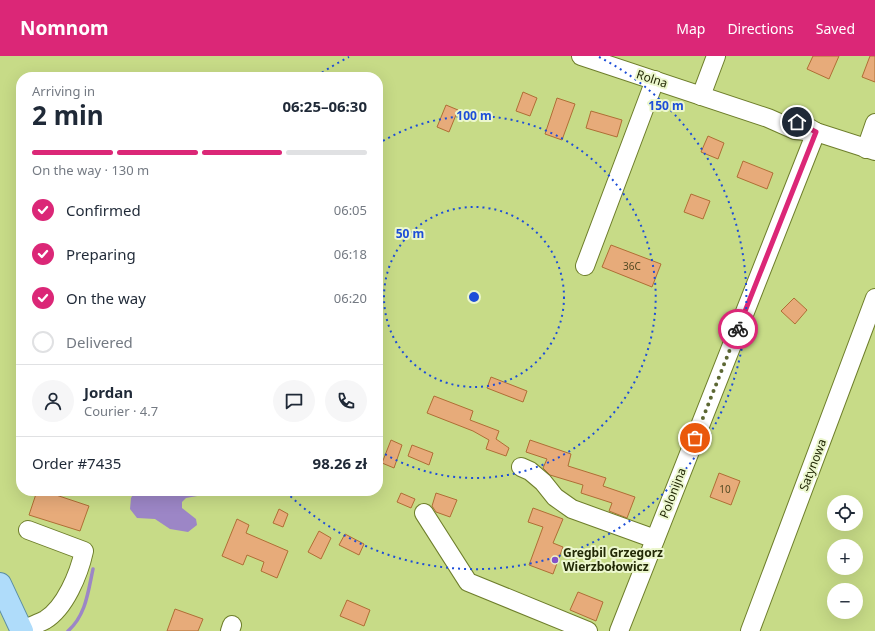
<!DOCTYPE html>
<html lang="en">
<head>
<meta charset="utf-8">
<style>
  body { margin:0; font-family:"Noto Sans",sans-serif; background:#f6f6f7; color:#1f2937; height:100vh; display:flex; flex-direction:column; font-size:15px; white-space:nowrap }
  * { box-sizing:border-box; margin:0 }
  p { font-size:13px; color:#747a83 }
  .icon { flex:none; width:22px; height:22px; fill:none; stroke:currentColor; stroke-width:2; stroke-linecap:round; stroke-linejoin:round }
  .map { position:relative; flex:1; overflow:hidden }
  .panel { position:absolute; left:16px; top:16px; width:367px; height:424px; display:flex; flex-direction:column; background:#fff; border-radius:16px; box-shadow:0 4px 16px #0002 }
  .panel>* { flex:none }
  .buttons { position:absolute; left:827px; top:439px; display:grid; gap:8px }
  .buttons a { display:grid; place-items:center; width:36px; height:36px; border-radius:50%; background:#fff; box-shadow:0 4px 16px #0002; font-size:20px }
  .pin { position:absolute; display:grid; place-items:center; width:34px; height:34px; color:#fff; margin:-17px; border:2px solid #fff; border-radius:50%; box-shadow:0 1px 4px #0007 }
  .courier { position:absolute; display:grid; place-items:center; width:40px; height:40px; margin:-20px; border:3px solid #db2777; border-radius:50%; background:#fff; color:#222; box-shadow:0 1px 5px #0007 }
  .overview em { font-style:normal; font-weight:700 }
  .overview div { display:flex; flex-direction:column-reverse }
  .overview { display:flex; align-items:center; justify-content:space-between; height:68px; padding:0 16px }
  h1 { font-size:26px; font-weight:700; line-height:30px }
  .bar { display:grid; grid-template-columns:repeat(4,1fr); gap:6px 4px; align-content:center; height:48px; padding:0 16px }
  .bar i { height:5px; border-radius:3px; background:#e0e1e3 }
  .bar .active { background:#db2777 }
  .bar p { grid-column:span 4 }
  .line { display:flex; align-items:center; gap:10px; padding:0 16px; border-top:1px solid #e0e1e3 }
  .line div { flex:1 }
  .round { display:grid; place-items:center; flex:none; width:42px; height:42px; border-radius:21px; background:#f6f6f7 }
  ol { padding:0 16px; list-style:none }
  li { display:flex; align-items:center; gap:12px; height:44px }
  li p { margin-inline-start:auto }
  li .icon { padding:4px; border-radius:50%; background:#db2777; color:#fff; stroke-width:4 }
  li:last-child { color:#747a83 }
  li i { width:22px; height:22px; border:2px solid #e0e1e3; border-radius:50% }
  header { display:flex; align-items:center; gap:24px; box-sizing:border-box; height:56px; padding:0 20px; background:#db2777; color:#fff }
  header strong { font-size:19px }
  nav { display:flex; gap:22px; margin-inline-start:auto; font-size:14px }
  .map>svg:first-child { display:block }
</style>
</head>
<body>
<header>
<strong>Nomnom</strong>
<nav><a>Map</a><a>Directions</a><a>Saved</a></nav>
</header>
<div class="map">
<svg width="875" height="575" viewBox="0 0 875 575">
  <rect width="100%" height="100%" fill="#c7db87"/>
  <path fill="#9c86c6" d="M135 435H204L203 439 186 442 182 446V452L196 463 197 469 188 476 170 473 155 463 137 462 130 453 131 442Z"/>
  <g fill="none" stroke-linecap="round" stroke-linejoin="round">
    <path stroke="#9c86c6" stroke-width="3.5" d="M68 575C86 559 88 536 93 513"/>
  </g>
  <g fill="#e7ab7a" stroke="#af6e35">
    <path d="M813 0H839L829 23 807 13Z"/>
    <path d="M870 0H875V26L862 21Z"/>
    <path d="M523 36 537 42 530 60 516 55Z"/>
    <path d="M557 42 575 48 562 84 545 78Z"/>
    <path d="M446 49 458 54 449 76 437 71Z"/>
    <path d="M591 55 622 64 617 81 586 72Z"/>
    <path d="M708 80 724 87 718 103 701 96Z"/>
    <path d="M743 105 773 117 767 133 737 121Z"/>
    <path d="M691 138 710 145 703 163 684 156Z"/>
    <path d="M611 189 661 208 652 231 602 211Z"/>
    <path d="M794 242 807 254 795 268 781 255Z"/>
    <path d="M491 321 527 335 523 346 487 332Z"/>
    <path d="M434 340 473 355 470 364 499 375 496 383 509 392 506 400 486 393 489 384 473 375 427 357Z"/>
    <path d="M391 384 402 389 394 412 382 407Z"/>
    <path d="M530 384 571 398 568 410 606 422 603 430 635 441 627 462 609 455 612 447 581 437 583 429 550 419 543 412 547 403 526 396Z"/>
    <path d="M412 389 433 397 429 409 408 400Z"/>
    <path d="M719 417 740 425 731 449 710 441Z"/>
    <path d="M37 435H44L89 450 80 475 29 459Z"/>
    <path d="M401 437 415 443 411 452 397 446Z"/>
    <path d="M436 437 457 444 450 461 436 456 432 450Z"/>
    <path d="M533 452 563 463 553 487 563 491 553 518 529 509 543 471 528 466Z"/>
    <path d="M279 453 288 458 283 471 273 467Z"/>
    <path d="M237 463 249 469 246 477 288 495 277 522 261 515 264 506 247 499 243 509 222 500Z"/>
    <path d="M319 475 331 482 321 503 308 496Z"/>
    <path d="M345 478 364 488 359 499 339 489Z"/>
    <path d="M578 536 603 546 596 565 570 554Z"/>
    <path d="M347 544 370 554 364 570 340 560Z"/>
    <path d="M175 553 203 563 198 575H167Z"/>
  </g>
  <g fill="none" stroke-linecap="round" stroke-linejoin="round">
    <g stroke="#6e7e2b" stroke-width="20">
      <g id="minor">
        <path d="M581 0 768 62 795 74 816 76"/>
        <path d="M701 40 716 0"/>
        <path d="M806 70 816 76 875 95"/>
        <path d="M866 93 875 67"/>
        <path d="M585 210 655 24"/>
        <path d="M521 411 530 415 543 426 555 441 572 453 655 483"/>
        <path d="M424 457 468 526 588 575"/>
        <path d="M22 574C29 571 37 568 45 564 65 552 79 518 84 495L28 474"/>
        <path d="M230 575 232 569"/>
        <path d="M619 575 816 76"/>
        <path d="M750 575 875 242"/>
      </g>
    </g>
    <g stroke="#5b8ea3" stroke-width="24">
      <path id="major" d="M0 528 22 575"/>
    </g>
    <use href="#minor" stroke="#fff" stroke-width="18"/>
    <use href="#major" stroke="#afdcfa" stroke-width="22"/>
  </g>
  <g fill="none" stroke-linecap="round" stroke-linejoin="round">
    <path stroke="#5c6733" stroke-width="4" stroke-dasharray="0 7.2" d="M695 382 738 273"/>
    <path stroke="#db2777" stroke-width="5" d="M738 273 816 76 797 66"/>
  </g>
  <g fill="none" stroke="#1d4ed8" stroke-width="2" stroke-dasharray="2 4">
    <circle cx="474" cy="241" r="90"/>
    <path d="M378 88A181 181 0 1 1 378 394"/>
    <path d="M317 20A271 271 0 0 1 349 1M599 1A271 271 0 1 1 286 436"/>
  </g>
  <circle fill="#8351c9" stroke="#ecf7ce" stroke-width="1.5" cx="555" cy="504" r="4"/>
  <g text-anchor="middle" stroke-width="4" stroke-linejoin="round" paint-order="stroke">
    <g font-size="10" fill="#534a23">
      <text x="632" y="214">36C</text>
      <text x="725" y="437">10</text>
    </g>
    <g font-size="12" fill="#222906" stroke="#ecf7ce">
      <text transform="translate(652 23) rotate(18)" y="4">Rolna</text>
      <text transform="translate(813 409) rotate(-69)" y="4">Satynowa</text>
      <text transform="translate(673 437) rotate(-69)" y="4">Polonijna</text>
    </g>
    <g font-size="12" font-weight="bold" fill="#222906" stroke="#ecf7ce" text-anchor="start">
      <text x="563" y="501">Gregbil Grzegorz<tspan x="563" dy="14">Wierzbołowicz</tspan></text>
    </g>
  </g>
  <circle cx="474" cy="241" r="6" fill="#1d4ed8" stroke="#ecf7ce" stroke-width="2"/>
  <g font-size="12" text-anchor="middle" font-weight="bold" fill="#1d4ed8" stroke="#ecf7ce" stroke-width="4" stroke-linejoin="round" paint-order="stroke">
    <text x="666" y="54">150 m</text>
    <text x="474" y="64">100 m</text>
    <text x="410" y="182">50 m</text>
  </g>
</svg>
<div class="buttons">
<a><svg class="icon" aria-label="locate" viewBox="0 0 24 24"><circle cx="12" cy="12" r="6"/><path d="M12 2v4M12 18v4M2 12h4M18 12h4"/></svg></a>
<a>+</a>
<a>−</a>
</div>
<div class="pin" style="left:695px;top:382px;background:#ea580c"><svg class="icon" aria-label="bag" viewBox="0 0 24 24"><path d="M5 8h14l-1 12H6zM9 8a3 3 0 0 1 6 0"/></svg></div>
<div class="pin" style="left:797px;top:66px;background:#1f2937"><svg class="icon" aria-label="home" viewBox="0 0 24 24"><path d="M3 11l9-7 9 7M6 9v11h12V9"/></svg></div>
<div class="courier" style="left:738px;top:273px"><svg class="icon" aria-label="bike" viewBox="0 0 24 24"><circle cx="6" cy="16" r="4"/><circle cx="18" cy="16" r="4"/><path d="M6 16l4-8h5l3 8M10 8l3 8H6M13 5h3"/></svg></div>
<section class="panel">
<div class="overview"><div><h1>2 min</h1><p>Arriving in</p></div><em>06:25–06:30</em></div>
<div class="bar"><i class="active"></i><i class="active"></i><i class="active"></i><i></i><p>On the way · 130 m</p></div>
<ol>
<li><svg class="icon" aria-label="check" viewBox="0 0 24 24"><path d="M5 12l5 5 9-10"/></svg>Confirmed<p>06:05</p></li>
<li><svg class="icon" aria-label="check" viewBox="0 0 24 24"><path d="M5 12l5 5 9-10"/></svg>Preparing<p>06:18</p></li>
<li><svg class="icon" aria-label="check" viewBox="0 0 24 24"><path d="M5 12l5 5 9-10"/></svg>On the way<p>06:20</p></li>
<li><i></i>Delivered</li>
</ol>
<div class="line" style="height:72px"><a class="round"><svg class="icon" aria-label="person" viewBox="0 0 24 24"><circle cx="12" cy="8" r="4"/><path d="M4 21q1-7 8-7t8 7"/></svg></a><div><b>Jordan</b><p>Courier · 4.7</p></div><a class="round"><svg class="icon" aria-label="chat" viewBox="0 0 24 24"><path d="M4 5h16v11H9l-5 4z"/></svg></a><a class="round"><svg class="icon" aria-label="phone" viewBox="0 0 24 24"><path d="M5 4h4l2 5-3 2q2 4 5 5l2-3 5 2v4C11 20 4 13 5 4z"/></svg></a></div>
<div class="line" style="height:52px"><div>Order #7435</div><b>98.26 zł</b></div>
</section>
</div>
</body>
</html>
